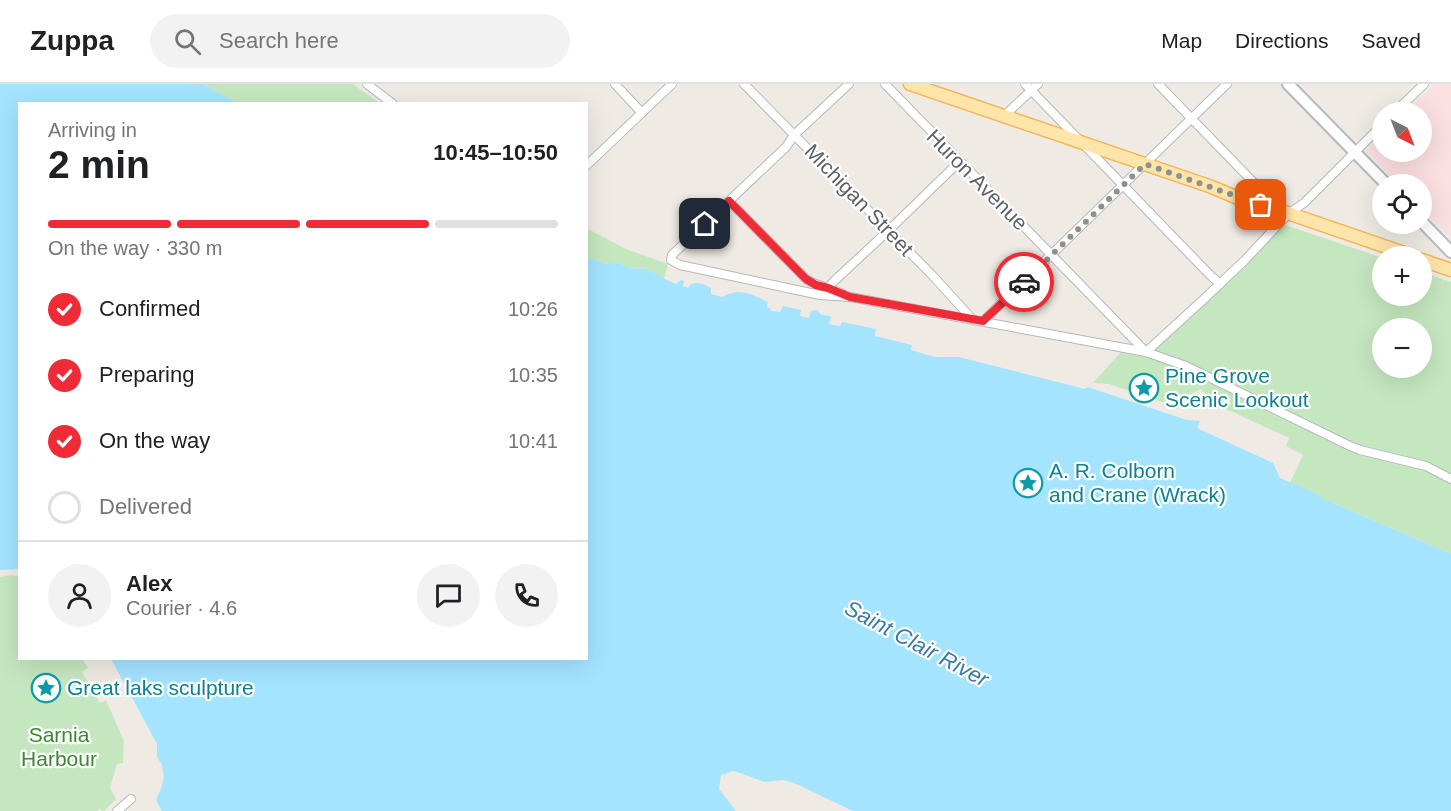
<!DOCTYPE html>
<html lang="en">
<head>
<meta charset="utf-8">
<style>
  body { margin:0; font-family:Helvetica,sans-serif; background:#f2f2f2; color:#202124; height:100vh; display:flex; flex-direction:column; font-size:22px; white-space:nowrap }
  * { box-sizing:border-box; margin:0 }
  p { font-size:20px; color:#757577 }
  .icon { flex:none; width:33px; height:33px; fill:none; stroke:currentColor; stroke-width:2; stroke-linecap:round; stroke-linejoin:round }
  .map { position:relative; flex:1; overflow:hidden }
  .details { position:absolute; left:18px; top:18px; width:570px; height:558px; display:flex; flex-direction:column; background:#fff; border-radius:0px; box-shadow:0 6px 24px #0002 }
  .details>* { flex:none }
  .needle { width:39px; rotate:138deg }
  .controls { position:absolute; left:1372px; top:18px; display:grid; gap:12px }
  .controls a { display:grid; place-items:center; width:60px; height:60px; border-radius:50%; background:#fff; box-shadow:0 6px 24px #0002; font-size:30px }
  .pin { position:absolute; display:grid; place-items:center; width:51px; height:51px; color:#fff; margin:-26px; border-radius:12px; box-shadow:0 3px 9px #0006 }
  .courier { position:absolute; display:grid; place-items:center; width:60px; height:60px; margin:-30px; border:4px solid #ee2b36; border-radius:50%; background:#fff; color:#222; box-shadow:0 2px 8px #0007 }
  .head em { font-style:normal; font-weight:700 }
  .head div { display:flex; flex-direction:column-reverse }
  .head { display:flex; align-items:center; justify-content:space-between; height:102px; padding:0 30px }
  h1 { font-size:39px; font-weight:700; line-height:45px }
  .bar { display:grid; grid-template-columns:repeat(4,1fr); gap:9px 6px; align-content:center; height:72px; padding:0 30px }
  .bar i { height:8px; border-radius:4px; background:#e0e0e0 }
  .bar .selected { background:#ee2b36 }
  .bar p { grid-column:span 4 }
  .line { display:flex; align-items:center; gap:15px; padding:0 30px; border-top:2px solid #e0e0e0 }
  .line div { flex:1 }
  .round { display:grid; place-items:center; flex:none; width:63px; height:63px; border-radius:32px; background:#f2f2f2 }
  ol { padding:0 30px; list-style:none }
  li { display:flex; align-items:center; gap:18px; height:66px }
  li p { margin-inline-start:auto }
  li .icon { padding:6px; border-radius:50%; background:#ee2b36; color:#fff; stroke-width:4 }
  li:last-child { color:#757577 }
  li i { width:33px; height:33px; border:3px solid #e0e0e0; border-radius:50% }
  header { display:flex; align-items:center; gap:36px; box-sizing:border-box; height:84px; padding:0 30px; background:#fff; border-bottom:2px solid #e0e0e0 }
  header strong { font-size:28px }
  nav { display:flex; gap:33px; margin-inline-start:auto; font-size:21px }
  .search { width:420px; height:54px; background:#f2f2f2; display:flex; align-items:center; gap:15px; box-sizing:border-box; padding:0 21px; border-radius:33px; color:#757577; font-size:22px }
  .map>svg:first-child { display:block }
</style>
</head>
<body>
<header>
<strong>Zuppa</strong>
<div class="search"><svg class="icon" aria-label="search" viewBox="0 0 24 24"><circle cx="10" cy="10" r="6"/><path d="M15 15l6 6"/></svg>Search here</div>
<nav><a>Map</a><a>Directions</a><a>Saved</a></nav>
</header>
<div class="map">
<svg width="1451" height="727" viewBox="0 0 1451 727">
  <rect width="100%" height="100%" fill="#efebe4"/>
  <path fill="#fce0e1" d="M1436 0H1451V153L1422 124V100H1399L1366 67 1383 50V68H1422V28H1406Z"/>
  <g fill="#c5e7c0" fill-rule="evenodd">
    <path d="M203 0H353L379 19H237Z"/>
    <path d="M1285 141 1383 174V212H1422V188L1451 198V470L1319 413 1318 411 1290 399 1303 371 1286 362 1289 354 1226 325 1200 305 1169 322 1108 302 1093 299 1121 268 1146 273ZM1383 244H1422V284H1383Z"/>
    <path d="M586 144 626 165 668 180 664 195 647 185 630 184 619 179 612 178 606 180 587 173Z"/>
    <path d="M12 491 19 493 20 574 82 575 88 584 82 588 100 619 106 616 124 657 123 679 117 680 110 704 116 715 104 727H102L100 724 97 727H0V493Z"/>
  </g>
  <g fill="#a4e4ff">
    <path d="M0 0H203L237 19 20 20V485L0 486Z"/>
    <path d="M587 173 606 180 612 178 619 179 630 184 647 185 667 196 676 200 681 196 684 197 683 202 688 204 690 201C698 197 703 200 711 204V210L722 213C739 203 751 210 768 218L767 223 771 225V227L780 228 783 222 801 226 800 232 809 234 811 227 817 226 822 231 831 232 829 240 840 242 842 238 876 245 875 252 912 261 911 266 935 273H959L1085 305 1093 299 1108 302 1201 335 1197 344 1273 379 1280 394 1319 411V413L1451 470V727H853L794 699 783 696 765 698 734 687 721 691 719 705 736 727H162L156 716 161 704 164 693 162 681 157 673V660L111 575 586 574Z"/>
  </g>
  <path fill="#efebe4" d="M1093 299 1109 300 1162 318 1175 322 1201 335 1200 337 1187 336 1088 303Z"/>
  <g fill="none" stroke-linecap="round" stroke-linejoin="round">
    <g stroke="#b4b8bb" stroke-width="10">
      <g id="street">
        <path d="M367 0 393 20"/>
        <path d="M615 0 642 29"/>
        <path d="M744 0 933 192 972 235"/>
        <path d="M849 0 794 51 786 63 672 171 671 176 680 181 820 211 850 213 1146 268 1186 282 1350 362 1360 366 1426 382 1451 395"/>
        <path d="M885 0 1145 267"/>
        <path d="M1025 0 1209 190 1220 200"/>
        <path d="M1158 0 1258 103 1275 123"/>
        <path d="M1395 28 1424 0"/>
        <path d="M1004 32 1038 0"/>
        <path d="M586 82 672 0"/>
        <path d="M729 117 806 195C818 203 831 204 843 210"/>
        <path d="M828 204 833 198 888 147 960 77"/>
        <path d="M983 237 1227 0"/>
        <path d="M1146 268 1204 215 1245 176 1288 130 1304 119 1383 40"/>
        <path d="M117 727 131 715"/>
      </g>
    </g>
    <g stroke="#b5babe" stroke-width="14">
      <g id="secondary">
        <path d="M1288 0 1386 100"/>
        <path d="M1422 138 1451 168"/>
      </g>
    </g>
    <g stroke="#f5b356" stroke-width="15">
      <g id="primary">
        <path d="M910 0 1212 103 1245 117 1276 125 1413 172"/>
        <path d="M1422 176 1451 186"/>
      </g>
    </g>
    <use href="#street" stroke="#fff" stroke-width="8"/>
    <use href="#secondary" stroke="#fff" stroke-width="10"/>
    <use href="#primary" stroke="#ffe5a9" stroke-width="12"/>
  </g>
  <g fill="none" stroke-linecap="round" stroke-linejoin="round">
    <path stroke="#8f9191" stroke-width="6" stroke-dasharray="0 10.8" d="M1024 198 1145 80 1261 121"/>
    <path stroke="#ee2b36" stroke-width="8" d="M705 140 729 117 806 195 816 201 828 204 850 213 983 237 1024 198"/>
  </g>
  <defs>
    <g id="sight-ring" transform="scale(1.5)"><circle r="9.5" fill="#fff" stroke="#0f9aa8" stroke-width="1.5"/><path d="M0-6L1.8-2.2L6-1.7L2.9 1.2L3.7 5.4L0 3.3L-3.7 5.4L-2.9 1.2L-6-1.7L-1.8-2.2Z" fill="#0f9aa8"/></g>
  </defs>
  <g fill-rule="evenodd">
    <use href="#sight-ring" x="1144" y="304"/>
    <use href="#sight-ring" x="1028" y="399"/>
    <use href="#sight-ring" x="46" y="604"/>
  </g>
  <g text-anchor="middle" stroke-width="4.5" stroke-linejoin="round" paint-order="stroke">
    <g font-size="21" fill="#5c6165" stroke="#fff">
      <text transform="translate(977 96) rotate(45)" y="7">Huron Avenue</text>
      <text transform="translate(859 116) rotate(46)" y="7">Michigan Street</text>
    </g>
    <g font-size="21" fill="#0d838f" stroke="#fff" text-anchor="start">
      <text x="1165" y="299">Pine Grove<tspan x="1165" dy="24">Scenic Lookout</tspan></text>
      <text x="1049" y="394">A. R. Colborn<tspan x="1049" dy="24">and Crane (Wrack)</tspan></text>
      <text x="67" y="611">Great laks sculpture</text>
    </g>
    <g font-size="21" fill="#3a8632" stroke="#fff">
      <text x="59" y="658">Sarnia<tspan x="59" dy="24">Harbour</tspan></text>
    </g>
    <g font-size="22" font-style="italic" fill="#387ba3" stroke="#fff">
      <text transform="translate(917 559) rotate(28)" y="8">Saint Clair River</text>
    </g>
  </g>
</svg>
<div class="controls">
<a><svg class="needle" viewBox="-14 -14 28 28"><path d="M0-13l5 13h-10z" fill="#e53935"/><path d="M0 13l5-13h-10z" fill="#757577"/></svg></a>
<a><svg class="icon" aria-label="locate" viewBox="0 0 24 24"><circle cx="12" cy="12" r="6"/><path d="M12 2v4M12 18v4M2 12h4M18 12h4"/></svg></a>
<a>+</a>
<a>−</a>
</div>
<div class="pin" style="left:1261px;top:121px;background:#ea580c"><svg class="icon" aria-label="bag" viewBox="0 0 24 24"><path d="M5 8h14l-1 12H6zM9 8a3 3 0 0 1 6 0"/></svg></div>
<div class="pin" style="left:705px;top:140px;background:#1f2937"><svg class="icon" aria-label="home" viewBox="0 0 24 24"><path d="M3 11l9-7 9 7M6 9v11h12V9"/></svg></div>
<div class="courier" style="left:1024px;top:198px"><svg class="icon" aria-label="car" viewBox="0 0 24 24"><path d="M5 17H2v-5l4-1 3-4h7l3 4 3 1v5h-3M9 17h6M6 11h13"/><circle cx="7" cy="17" r="2"/><circle cx="17" cy="17" r="2"/></svg></div>
<section class="details">
<div class="head"><div><h1>2 min</h1><p>Arriving in</p></div><em>10:45–10:50</em></div>
<div class="bar"><i class="selected"></i><i class="selected"></i><i class="selected"></i><i></i><p>On the way · 330 m</p></div>
<ol>
<li><svg class="icon" aria-label="check" viewBox="0 0 24 24"><path d="M5 12l5 5 9-10"/></svg>Confirmed<p>10:26</p></li>
<li><svg class="icon" aria-label="check" viewBox="0 0 24 24"><path d="M5 12l5 5 9-10"/></svg>Preparing<p>10:35</p></li>
<li><svg class="icon" aria-label="check" viewBox="0 0 24 24"><path d="M5 12l5 5 9-10"/></svg>On the way<p>10:41</p></li>
<li><i></i>Delivered</li>
</ol>
<div class="line" style="height:108px"><a class="round"><svg class="icon" aria-label="person" viewBox="0 0 24 24"><circle cx="12" cy="8" r="4"/><path d="M4 21q1-7 8-7t8 7"/></svg></a><div><b>Alex</b><p>Courier · 4.6</p></div><a class="round"><svg class="icon" aria-label="chat" viewBox="0 0 24 24"><path d="M4 5h16v11H9l-5 4z"/></svg></a><a class="round"><svg class="icon" aria-label="phone" viewBox="0 0 24 24"><path d="M5 4h4l2 5-3 2q2 4 5 5l2-3 5 2v4C11 20 4 13 5 4z"/></svg></a></div>
</section>
</div>
</body>
</html>
